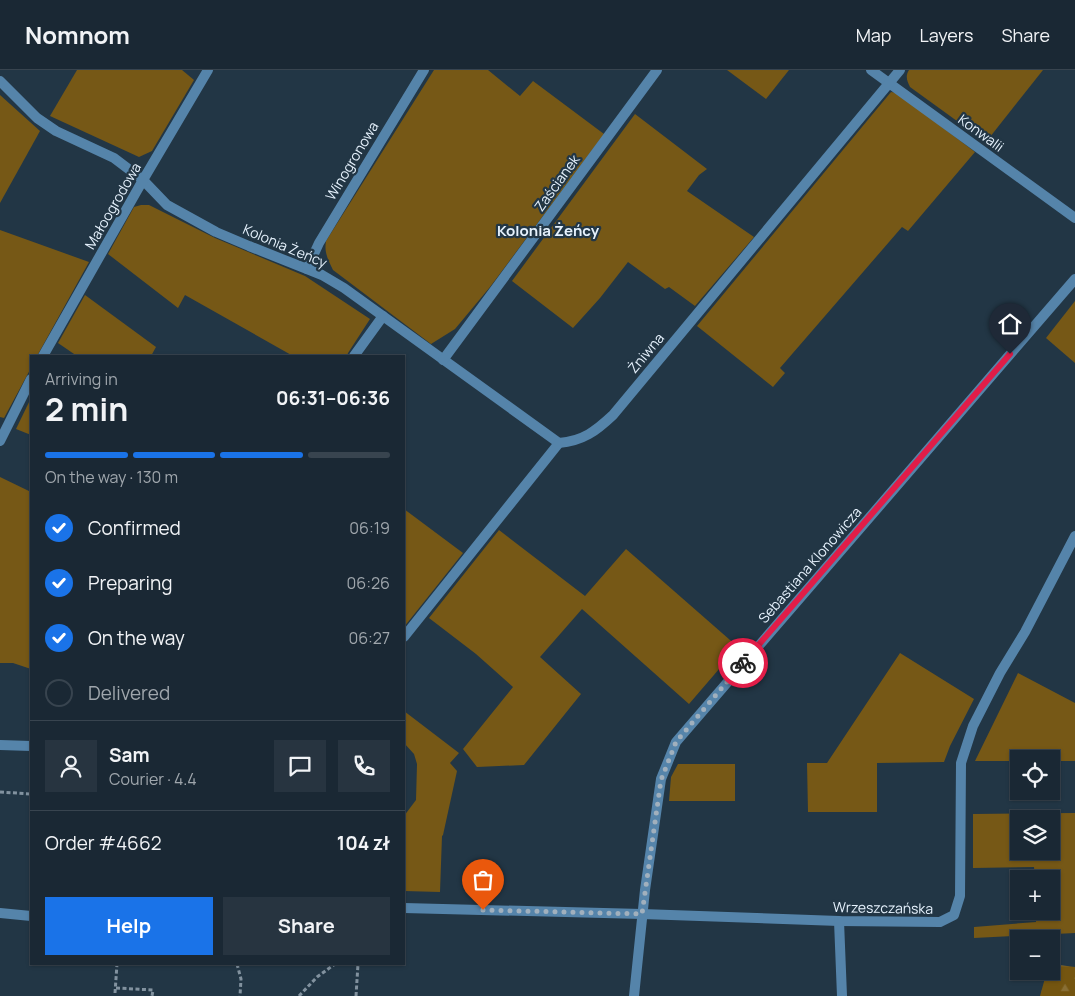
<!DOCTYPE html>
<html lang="en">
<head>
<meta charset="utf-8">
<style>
  body { margin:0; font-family:Manrope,sans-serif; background:#273440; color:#f1f3f6; height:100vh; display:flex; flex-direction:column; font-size:19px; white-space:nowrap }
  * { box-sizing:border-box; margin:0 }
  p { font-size:16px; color:#9fa6ac }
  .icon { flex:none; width:28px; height:28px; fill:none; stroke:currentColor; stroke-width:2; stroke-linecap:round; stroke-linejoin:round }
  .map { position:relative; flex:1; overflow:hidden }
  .side { position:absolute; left:30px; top:285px; width:375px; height:610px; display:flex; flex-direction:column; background:#1a2834; border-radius:0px; box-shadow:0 1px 4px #0004,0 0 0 1px #38444f }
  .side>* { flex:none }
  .controls { position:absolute; left:1010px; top:680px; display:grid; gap:10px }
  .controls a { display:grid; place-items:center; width:50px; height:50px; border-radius:0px; background:#1a2834; box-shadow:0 1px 4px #0004,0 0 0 1px #38444f; font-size:25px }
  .pin { position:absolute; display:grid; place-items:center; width:42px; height:42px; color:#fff; margin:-51px -21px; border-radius:50% 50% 50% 0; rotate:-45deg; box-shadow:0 0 5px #0007 }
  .pin .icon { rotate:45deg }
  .courier { position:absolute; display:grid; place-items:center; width:50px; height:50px; margin:-25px; border:4px solid #e11d48; border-radius:50%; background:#fff; color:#222; box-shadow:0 1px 6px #0007 }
  .overview em { font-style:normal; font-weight:700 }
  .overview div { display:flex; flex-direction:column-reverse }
  .overview { display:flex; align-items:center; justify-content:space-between; height:85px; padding:0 15px }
  h1 { font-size:32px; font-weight:700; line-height:38px }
  .bar { display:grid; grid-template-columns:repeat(4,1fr); gap:8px 5px; align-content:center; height:60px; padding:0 15px }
  .bar i { height:6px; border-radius:4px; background:#38444f }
  .bar .selected { background:#1a73e8 }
  .bar p { grid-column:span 4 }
  .line { display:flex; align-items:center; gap:12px; padding:0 15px; border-top:1px solid #38444f }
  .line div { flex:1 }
  .round { display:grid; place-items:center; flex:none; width:52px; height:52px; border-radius:0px; background:#273440 }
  ol { padding:0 15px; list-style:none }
  li { display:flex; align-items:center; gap:15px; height:55px }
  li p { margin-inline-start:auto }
  li .icon { padding:5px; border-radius:50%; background:#1a73e8; color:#fff; stroke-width:4 }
  li:last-child { color:#9fa6ac }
  li i { width:28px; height:28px; border:2px solid #38444f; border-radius:50% }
  .cta { display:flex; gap:10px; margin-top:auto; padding:10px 15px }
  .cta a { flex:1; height:58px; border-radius:0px; background:#1a73e8; color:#fff; font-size:20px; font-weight:700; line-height:58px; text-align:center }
  .cta a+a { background:#273440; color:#f1f3f6 }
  header { display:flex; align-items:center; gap:30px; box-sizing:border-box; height:70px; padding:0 25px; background:#1a2834; border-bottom:1px solid #38444f }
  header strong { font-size:24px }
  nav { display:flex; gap:28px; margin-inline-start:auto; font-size:18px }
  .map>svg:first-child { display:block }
</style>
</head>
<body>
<header>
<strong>Nomnom</strong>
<nav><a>Map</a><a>Layers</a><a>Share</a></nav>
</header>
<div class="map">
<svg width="1075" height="926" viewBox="0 0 1075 926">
  <defs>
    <pattern id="forest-firs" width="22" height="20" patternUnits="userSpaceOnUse" patternTransform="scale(1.25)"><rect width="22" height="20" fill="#745510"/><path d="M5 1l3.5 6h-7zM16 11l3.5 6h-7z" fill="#886e34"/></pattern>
  </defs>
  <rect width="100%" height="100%" fill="#223645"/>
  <g fill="#765816" fill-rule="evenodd">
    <path d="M77 0H182L194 10 152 81 139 87 50 46Z"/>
    <path d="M434 0H488L520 26 533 11 604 64 490 217 455 259 431 274 333 200C328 190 324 182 326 171Z"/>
    <path d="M727 0H789L766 29Z"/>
    <path d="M909 0H1043L986 72 910 17C907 11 905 6 909 0Z"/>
    <path d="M891 22 897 23 975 82 908 161 902 157 780 298 785 303 773 317 697 256Z"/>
    <path d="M0 25 40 61 0 133Z"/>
    <path d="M635 44 707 99 699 105 687 121 754 167 695 236 669 217 665 219 628 192 600 228 573 258 512 211Z"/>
    <path d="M141 135H149L215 168 305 206 370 249 348 283 347 286H293L185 225 178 238 108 184 134 137Z"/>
    <path d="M0 160 89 192 37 286H31V298L4 348 0 347Z"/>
    <path d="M85 225 156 277 151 286H77L58 273Z"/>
    <path d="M1075 231V293L1046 268Z"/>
    <path d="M31 328V365L16 359Z"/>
    <path d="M0 407 31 422V599L13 593H0Z"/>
    <path d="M404 439 463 483 404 557Z"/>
    <path d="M499 460 585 526 626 479 738 577 689 634 582 539 540 587 581 624 524 695 477 697 463 679 513 617 476 584 429 548Z"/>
    <path d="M900 583 974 629 950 676 944 692 877 693V742H808L807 693H827Z"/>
    <path d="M1018 603 1075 633V691H1051V689H1019V691H975Z"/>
    <path d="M404 641 459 683 450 693 457 701 443 765 442 766 440 822 404 821V746L416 730 417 694 414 684 404 673Z"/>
    <path d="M678 694H735V731H669L671 707Z"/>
    <path d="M1075 743V863L974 868V857L1036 852V841H1051V809H1035L1034 797 973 798V744ZM1019 749H1051V781H1019Z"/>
  </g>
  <path fill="url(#forest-firs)" d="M1051 894 1075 897V926H1040L1047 901H1051Z"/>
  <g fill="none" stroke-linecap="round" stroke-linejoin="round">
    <g stroke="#82929f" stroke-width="3" stroke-dasharray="4 2.5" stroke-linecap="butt">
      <path d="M0 722 31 724"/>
      <path d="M237 894 241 909 240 926"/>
      <path d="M116 918 153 920 152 926"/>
      <path d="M115 923 117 894"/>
      <path d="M299 926 317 907 335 894"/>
      <path d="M356 926 358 894"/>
    </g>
    <path stroke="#5584aa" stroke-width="10" d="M0 843 31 846"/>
    <g stroke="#5584aa" stroke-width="10">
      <path d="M871 0 1075 148"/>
      <path d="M0 11 37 48 56 61 114 88 143 110 167 135 216 162 249 176 307 199 322 205 344 218 559 373"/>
      <path d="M307 199 319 173 424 0"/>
      <path d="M43 286 143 110 208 0"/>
      <path d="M354 286 383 246"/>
      <path d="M443 290 657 0"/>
      <path d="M0 371 31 309"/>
      <path d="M404 567 559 373C583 371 596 361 613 345L900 0"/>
      <path d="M0 675 31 676"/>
      <path d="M404 838 642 844 839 851 940 852 954 845 960 826 961 693 973 656 1000 603 1025 562 1075 466"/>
      <path d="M839 851 842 926"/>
      <path d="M634 926 645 820 661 709 676 672 1075 209"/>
    </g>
  </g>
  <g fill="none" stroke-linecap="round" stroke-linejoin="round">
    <path stroke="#a1b0bd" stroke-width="5" stroke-dasharray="0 9" d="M483 840 642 844 661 710 676 672 743 593"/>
    <path stroke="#e11d48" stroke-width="6" d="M743 593 1010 284"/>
  </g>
  <g text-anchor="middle" stroke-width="4.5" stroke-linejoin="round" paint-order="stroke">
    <g font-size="14" fill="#e6f2fd" stroke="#223645">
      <text transform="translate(981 63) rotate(36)" y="5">Konwalii</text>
      <text transform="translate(352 91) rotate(-59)" y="5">Winogronowa</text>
      <text transform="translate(557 113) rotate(-54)" y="5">Zaścianek</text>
      <text transform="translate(113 136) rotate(-60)" y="5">Małoogrodowa</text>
      <text transform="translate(285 176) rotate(23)" y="5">Kolonia Żeńcy</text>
      <text transform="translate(646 283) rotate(-50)" y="5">Żniwna</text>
      <text transform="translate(810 495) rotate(-49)" y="5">Sebastiana Klonowicza</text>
      <text transform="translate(883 838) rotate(1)" y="5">Wrzeszczańska</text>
    </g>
    <g font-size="15" font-weight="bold" fill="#e6f2fd" stroke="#223645">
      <text x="548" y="166">Kolonia Żeńcy</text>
    </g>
  </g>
</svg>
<div class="controls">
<a><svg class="icon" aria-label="locate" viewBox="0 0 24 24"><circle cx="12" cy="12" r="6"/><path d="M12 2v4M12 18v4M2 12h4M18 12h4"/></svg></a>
<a><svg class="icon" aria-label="layers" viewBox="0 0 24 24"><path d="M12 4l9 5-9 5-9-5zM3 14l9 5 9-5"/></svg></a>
<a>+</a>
<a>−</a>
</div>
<div class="pin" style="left:483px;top:840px;background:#ea580c"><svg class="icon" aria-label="bag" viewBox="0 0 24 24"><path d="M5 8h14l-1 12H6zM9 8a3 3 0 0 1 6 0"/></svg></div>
<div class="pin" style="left:1010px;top:284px;background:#1f2937"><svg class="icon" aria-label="home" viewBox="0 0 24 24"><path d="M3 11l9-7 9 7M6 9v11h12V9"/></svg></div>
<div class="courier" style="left:743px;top:593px"><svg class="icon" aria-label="bike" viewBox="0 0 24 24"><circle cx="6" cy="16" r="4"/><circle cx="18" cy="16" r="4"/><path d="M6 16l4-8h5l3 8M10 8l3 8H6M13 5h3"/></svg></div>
<section class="side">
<div class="overview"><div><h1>2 min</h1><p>Arriving in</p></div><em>06:31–06:36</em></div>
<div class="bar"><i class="selected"></i><i class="selected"></i><i class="selected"></i><i></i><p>On the way · 130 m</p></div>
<ol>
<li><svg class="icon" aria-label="check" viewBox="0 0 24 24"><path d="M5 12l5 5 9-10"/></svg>Confirmed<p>06:19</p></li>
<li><svg class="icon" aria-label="check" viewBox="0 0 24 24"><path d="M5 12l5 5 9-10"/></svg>Preparing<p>06:26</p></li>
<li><svg class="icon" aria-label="check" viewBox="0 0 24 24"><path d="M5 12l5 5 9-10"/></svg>On the way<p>06:27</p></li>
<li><i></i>Delivered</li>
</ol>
<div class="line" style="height:90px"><a class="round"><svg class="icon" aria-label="person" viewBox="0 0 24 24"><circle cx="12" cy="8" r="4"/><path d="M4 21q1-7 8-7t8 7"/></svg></a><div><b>Sam</b><p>Courier · 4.4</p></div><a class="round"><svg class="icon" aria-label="chat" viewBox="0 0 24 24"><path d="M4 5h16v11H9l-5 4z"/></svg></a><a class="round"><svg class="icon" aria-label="phone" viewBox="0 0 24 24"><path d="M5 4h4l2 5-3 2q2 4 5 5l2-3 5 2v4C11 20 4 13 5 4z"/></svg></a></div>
<div class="line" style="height:65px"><div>Order #4662</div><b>104 zł</b></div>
<div class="cta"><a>Help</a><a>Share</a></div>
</section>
</div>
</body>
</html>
